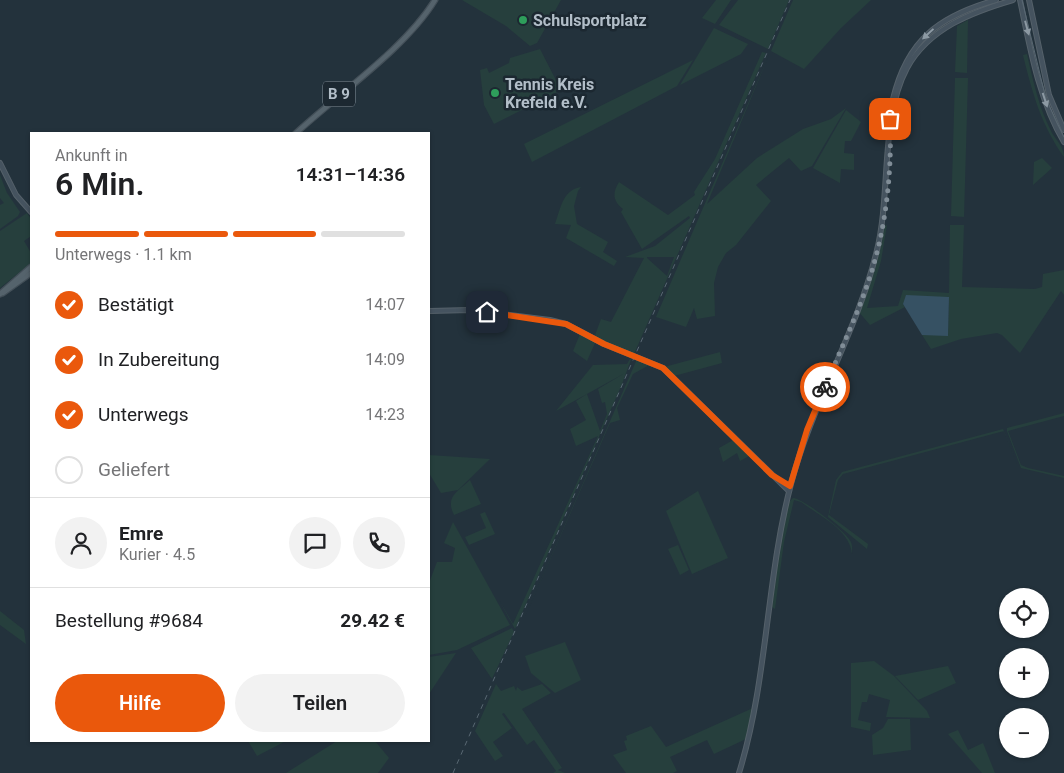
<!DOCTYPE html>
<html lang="de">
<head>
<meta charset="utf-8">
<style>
  body { margin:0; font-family:Roboto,sans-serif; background:#f2f2f2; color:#202124; height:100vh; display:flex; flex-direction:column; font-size:19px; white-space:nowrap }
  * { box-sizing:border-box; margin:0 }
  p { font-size:16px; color:#757577 }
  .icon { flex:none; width:28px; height:28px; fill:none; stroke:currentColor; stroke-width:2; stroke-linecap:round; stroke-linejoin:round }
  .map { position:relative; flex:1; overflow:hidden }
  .drawer { position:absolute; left:30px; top:132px; width:400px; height:610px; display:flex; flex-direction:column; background:#fff; border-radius:0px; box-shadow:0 1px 4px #0004 }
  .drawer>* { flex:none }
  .controls { position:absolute; left:999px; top:588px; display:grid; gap:10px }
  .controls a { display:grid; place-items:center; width:50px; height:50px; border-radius:50%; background:#fff; box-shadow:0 1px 4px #0004; font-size:25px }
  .pin { position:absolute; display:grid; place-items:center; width:42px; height:42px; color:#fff; margin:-21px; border-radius:10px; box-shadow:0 2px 8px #0006 }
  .courier { position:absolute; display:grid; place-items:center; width:50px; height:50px; margin:-25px; border:4px solid #ea580c; border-radius:50%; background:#fff; color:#222; box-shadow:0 1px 6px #0007 }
  .headline em { font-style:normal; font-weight:600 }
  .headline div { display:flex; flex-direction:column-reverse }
  .headline { display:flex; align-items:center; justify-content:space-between; height:85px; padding:0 25px }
  h1 { font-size:32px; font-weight:600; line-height:38px }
  .bar { display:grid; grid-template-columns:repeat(4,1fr); gap:8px 5px; align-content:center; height:60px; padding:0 25px }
  .bar i { height:6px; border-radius:4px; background:#e0e0e0 }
  .bar .on { background:#ea580c }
  .bar p { grid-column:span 4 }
  .line { display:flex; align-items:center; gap:12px; padding:0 25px; border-top:1px solid #e0e0e0 }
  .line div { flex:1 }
  .round { display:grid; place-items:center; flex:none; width:52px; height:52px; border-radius:26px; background:#f2f2f2 }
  ol { padding:0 25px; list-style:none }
  li { display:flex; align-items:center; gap:15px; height:55px }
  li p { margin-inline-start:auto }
  li .icon { padding:5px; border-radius:50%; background:#ea580c; color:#fff; stroke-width:4 }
  li:last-child { color:#757577 }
  li i { width:28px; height:28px; border:2px solid #e0e0e0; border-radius:50% }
  .action { display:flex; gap:10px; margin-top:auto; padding:10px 25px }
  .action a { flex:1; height:58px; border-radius:30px; background:#ea580c; color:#fff; font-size:20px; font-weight:600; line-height:58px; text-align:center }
  .action a+a { background:#f2f2f2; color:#202124 }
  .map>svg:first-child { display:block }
</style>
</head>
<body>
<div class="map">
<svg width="1064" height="773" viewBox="0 0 1064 773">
  <rect width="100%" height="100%" fill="#23323c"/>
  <g fill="#263f3d" fill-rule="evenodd">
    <path d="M462 0H561L537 43 530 46 506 26Z"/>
    <path d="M716 0H731L715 24 702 18Z"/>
    <path d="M738 0H789L768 49 719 25Z"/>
    <path d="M793 0H871L841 28 804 69 771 51Z"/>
    <path d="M968 20 967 73 955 72 957 26Z"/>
    <path d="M714 28 748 44 741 54 680 85Z"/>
    <path d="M540 49 561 90 494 124 484 105 480 70 487 68 489 73 509 63 510 58Z"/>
    <path d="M762 52 766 53 634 354 594 338 601 319 611 322 644 258 625 257 655 246 690 218 689 216 642 249 621 212 623 209C613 201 612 193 619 182L668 215 695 195 694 192 715 159ZM674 257 667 276 647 258V257Z"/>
    <path d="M1027 54C1033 81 1039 108 1052 133 1057 141 1064 147 1064 157 1041 125 1032 92 1023 55Z"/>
    <path d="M769 55 707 204 757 158 803 129 831 119 846 108 812 166 801 171 789 158 756 185 771 201 736 245 726 253 718 267 714 283 715 316 697 319 694 308 686 327 656 317Z"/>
    <path d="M693 60 677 86 532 162 524 144Z"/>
    <path d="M955 78H968L964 217 951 216Z"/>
    <path d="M846 110 861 122 851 141H845L844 153 854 154V170L841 169 840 183 813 168Z"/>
    <path d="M1042 158 1052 168 1033 185 1034 162Z"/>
    <path d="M0 175 7 193 20 212 18 216 0 229V205L4 203 0 198Z"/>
    <path d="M581 187 578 191 574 206 577 224 608 242 603 252 617 261 614 266 566 238 571 225 555 224C561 207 563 190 581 187Z"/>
    <path d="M27 213 31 219V236L24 241 31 253V263L0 288V231Z"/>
    <path d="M887 225 881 261 867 308 898 306 903 290 949 293 950 225H964L962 287 1035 289 1042 287 1043 274 1064 270V295L1061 291 1020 353 1002 335 997 333 961 339 931 349 922 335H948L949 297 903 304 905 307 870 325 858 311 879 250 884 226Z"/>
    <path d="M580 334 596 341 587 361 573 351Z"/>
    <path d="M720 352 722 363 674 376 664 367Z"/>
    <path d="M631 357H632L622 384 515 629 499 600 513 624 598 436 576 446 570 429 586 420 576 401 587 394 600 431 607 414 605 402 602 403 598 389 625 373 556 411 593 365 627 364Z"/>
    <path d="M637 359 651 364 633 374 617 408 620 420 610 423 525 617Z"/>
    <path d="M1064 413V416L1008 431 1021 465 1028 468 1064 476V478L1021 468 1007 431V428Z"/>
    <path d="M1003 429 1019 469 1004 431 843 474 838 480 829 515 868 544 867 549 828 517 836 480 842 472Z"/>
    <path d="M735 439 751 455 740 461 737 453 723 462 719 448Z"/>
    <path d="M429 455 490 459 458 490 441 493 429 473Z"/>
    <path d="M470 480 481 504 454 515C445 497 457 492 470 480Z"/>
    <path d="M698 491 728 558 692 574 666 511Z"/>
    <path d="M793 498C804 499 842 529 849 539 853 544 852 548 852 554 850 530 820 516 801 502L794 500 784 542 775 609 772 607 781 540 789 502Z"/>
    <path d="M485 512 495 534 469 545 465 537 486 528 480 514Z"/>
    <path d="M453 522 510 625 457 650 429 655V583L437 562H452L455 548 444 543Z"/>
    <path d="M678 545 689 570 680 575 668 549Z"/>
    <path d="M0 611 24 630 26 644 0 625Z"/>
    <path d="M512 628 514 632 492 679 471 648Z"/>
    <path d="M565 642 581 680 555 693 531 673 525 656Z"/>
    <path d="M456 653 429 694V657Z"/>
    <path d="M874 661 894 676 927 711 930 718 886 717 890 700 869 694 867 702H862L858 720 871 723 870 731 851 727V663Z"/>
    <path d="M948 666 956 683 918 700 895 676Z"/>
    <path d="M496 684 501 691 514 686 516 691 517 687 522 691 542 684 551 693 522 709 562 768 558 770 565 773H553L556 771 534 740 527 745 504 713 502 714 512 728 493 742 503 756 495 761 475 731Z"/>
    <path d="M753 708 746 739 714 754 707 740 670 757 677 771 673 773H626L613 755 627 750 624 741 627 740 626 736 651 726 666 747Z"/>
    <path d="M888 719H910L911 750 873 755 872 735 883 728Z"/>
    <path d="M958 730 968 750 983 743 995 773H982L948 734Z"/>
    <path d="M248 741H286L257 756Z"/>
    <path d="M337 741H375L389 758 378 773H286Z"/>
  </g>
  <path fill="#365163" d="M906 295 949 297 948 336 922 335 903 304Z"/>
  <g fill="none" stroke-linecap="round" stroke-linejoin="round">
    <g stroke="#55616a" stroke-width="6">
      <g id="secondary">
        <path d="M1020 0C1030 48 1039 100 1064 142"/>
        <path d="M1029 0 1049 95 1064 130"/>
        <path d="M893 99C907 40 939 16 996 0"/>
        <path d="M0 163 16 195 31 212"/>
        <path d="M429 311 470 310 550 320 566 324 604 344 663 368 789 491"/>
        <path d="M739 773C768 679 766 579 791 484 812 403 858 330 877 250 891 193 880 118 907 68 929 28 972 12 1013 0"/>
      </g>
    </g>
    <g stroke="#434f58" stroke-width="7">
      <g id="primary">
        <path d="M295 134C338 94 405 49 435 0"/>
        <path d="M3 293 31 273"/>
        <path d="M0 294 31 267"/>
      </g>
    </g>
    <use href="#secondary" stroke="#45535f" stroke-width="4"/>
    <use href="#primary" stroke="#55636c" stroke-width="4.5"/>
    <path stroke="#596873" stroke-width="1" d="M1022 0 1046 99 1064 137"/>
    <path stroke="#596873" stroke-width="1" stroke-dasharray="5 5" stroke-linecap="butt" d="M453 773 790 0"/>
  </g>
  <defs><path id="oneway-solid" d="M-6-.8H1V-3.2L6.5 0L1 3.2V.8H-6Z" transform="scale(1.25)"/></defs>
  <g fill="#8c99a3">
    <use href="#oneway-solid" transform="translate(1027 28) rotate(75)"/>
    <use href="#oneway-solid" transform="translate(928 34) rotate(137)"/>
    <use href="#oneway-solid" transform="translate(1045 100) rotate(72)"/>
  </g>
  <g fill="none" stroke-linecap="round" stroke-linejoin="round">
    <path stroke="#808d97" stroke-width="5" stroke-dasharray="0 9" d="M825 387C841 348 861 308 873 267 887 220 892 167 890 119"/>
    <path stroke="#ea580c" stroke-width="6" d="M487 312 566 324 604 344 663 368 772 475 790 486 807 430 825 387"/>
  </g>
  <g fill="#2e9e5b" stroke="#1c2831" stroke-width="2">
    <circle cx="523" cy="20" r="5"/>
    <circle cx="495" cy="93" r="5"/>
  </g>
  <g text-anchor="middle" stroke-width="5" stroke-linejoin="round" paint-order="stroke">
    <rect fill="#1c2831" stroke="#85919b" stroke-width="1" x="323" y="81.5" width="32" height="25" rx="4"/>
    <g font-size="15" font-weight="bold" fill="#b2bec8">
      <text x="339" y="99">B 9</text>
    </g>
    <g font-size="16" font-weight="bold" fill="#b2bec8" stroke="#1c2831" text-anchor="start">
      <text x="533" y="26">Schulsportplatz</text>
      <text x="505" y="90">Tennis Kreis<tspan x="505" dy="18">Krefeld e.V.</tspan></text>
    </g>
  </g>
</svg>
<div class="controls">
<a><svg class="icon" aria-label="locate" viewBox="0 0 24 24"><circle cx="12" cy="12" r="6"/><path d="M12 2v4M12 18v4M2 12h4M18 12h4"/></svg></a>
<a>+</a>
<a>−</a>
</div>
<div class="pin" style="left:890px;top:119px;background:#ea580c"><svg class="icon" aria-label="bag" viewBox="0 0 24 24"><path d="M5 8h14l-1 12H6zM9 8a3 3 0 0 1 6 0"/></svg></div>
<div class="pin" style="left:487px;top:312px;background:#1f2937"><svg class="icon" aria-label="home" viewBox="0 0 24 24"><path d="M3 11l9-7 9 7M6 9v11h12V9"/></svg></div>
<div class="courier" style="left:825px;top:387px"><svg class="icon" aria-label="bike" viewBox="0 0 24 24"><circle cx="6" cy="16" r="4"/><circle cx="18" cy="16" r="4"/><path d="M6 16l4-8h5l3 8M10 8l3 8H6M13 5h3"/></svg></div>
<section class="drawer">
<div class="headline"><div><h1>6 Min.</h1><p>Ankunft in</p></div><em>14:31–14:36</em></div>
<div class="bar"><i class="on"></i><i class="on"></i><i class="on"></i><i></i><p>Unterwegs · 1.1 km</p></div>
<ol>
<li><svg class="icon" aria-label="check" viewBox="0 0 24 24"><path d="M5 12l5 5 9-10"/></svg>Bestätigt<p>14:07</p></li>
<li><svg class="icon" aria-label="check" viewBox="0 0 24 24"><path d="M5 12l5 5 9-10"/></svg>In Zubereitung<p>14:09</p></li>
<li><svg class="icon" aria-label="check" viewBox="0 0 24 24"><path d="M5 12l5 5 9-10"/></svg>Unterwegs<p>14:23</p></li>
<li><i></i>Geliefert</li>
</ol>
<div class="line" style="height:90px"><a class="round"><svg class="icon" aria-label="person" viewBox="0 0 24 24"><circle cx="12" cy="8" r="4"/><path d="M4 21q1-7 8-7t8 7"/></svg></a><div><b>Emre</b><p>Kurier · 4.5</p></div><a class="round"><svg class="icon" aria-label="chat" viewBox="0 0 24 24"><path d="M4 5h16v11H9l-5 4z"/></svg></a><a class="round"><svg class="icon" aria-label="phone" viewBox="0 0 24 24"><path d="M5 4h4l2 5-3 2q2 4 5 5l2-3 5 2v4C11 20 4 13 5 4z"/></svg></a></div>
<div class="line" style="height:65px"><div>Bestellung #9684</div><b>29.42 €</b></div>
<div class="action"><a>Hilfe</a><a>Teilen</a></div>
</section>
</div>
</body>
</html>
